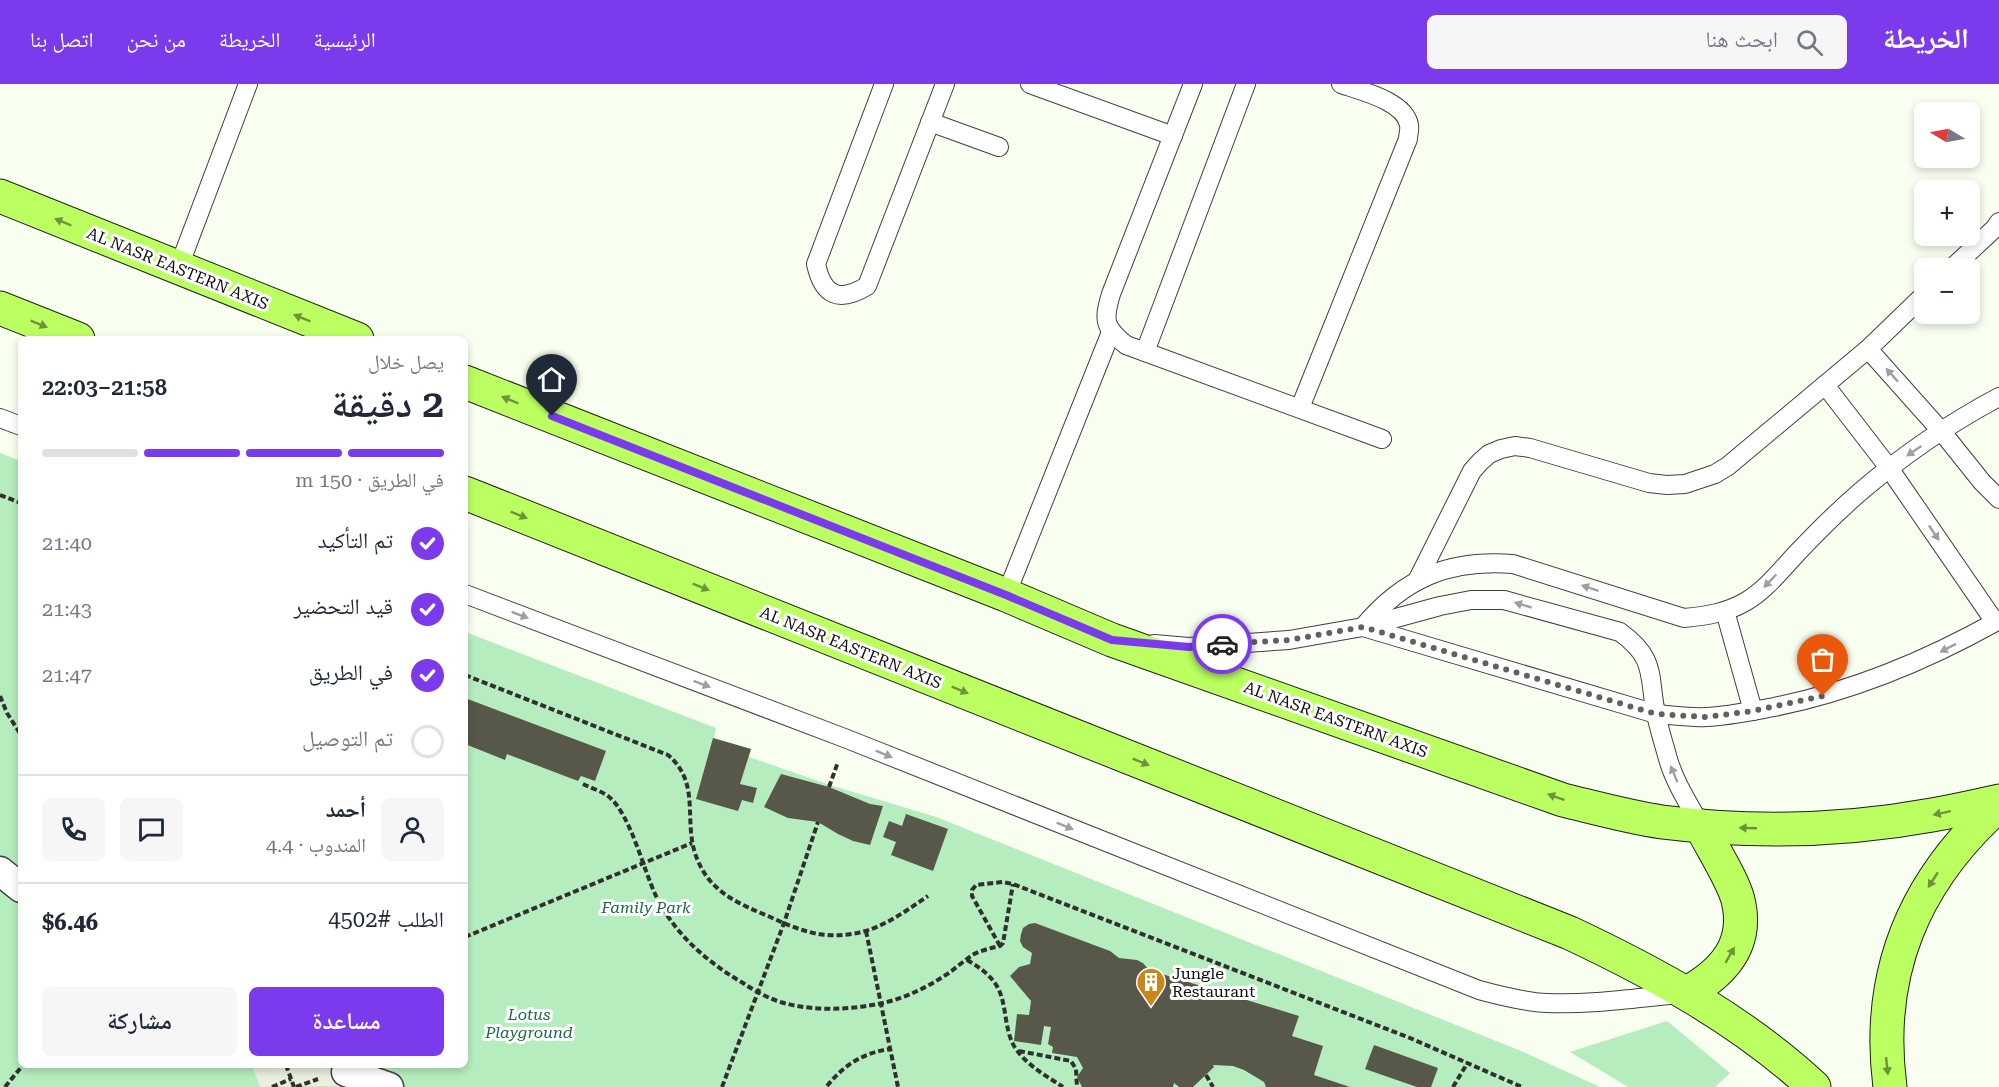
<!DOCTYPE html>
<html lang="ar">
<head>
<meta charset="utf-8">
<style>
  body { margin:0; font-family:"Roboto Serif","Noto Naskh Arabic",serif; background:#f6f6f7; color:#1f2937; direction:rtl; height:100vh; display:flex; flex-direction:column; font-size:22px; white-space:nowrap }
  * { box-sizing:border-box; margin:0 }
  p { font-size:20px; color:#747a83 }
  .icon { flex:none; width:33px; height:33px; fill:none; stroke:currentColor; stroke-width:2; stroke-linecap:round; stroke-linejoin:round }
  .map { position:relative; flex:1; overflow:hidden; direction:ltr }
  .details { position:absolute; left:18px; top:252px; width:450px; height:732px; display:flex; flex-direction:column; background:#fff; border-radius:9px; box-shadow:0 3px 9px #0003; direction:rtl }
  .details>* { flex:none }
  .needle { width:39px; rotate:280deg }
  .buttons { position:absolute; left:1914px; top:18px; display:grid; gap:12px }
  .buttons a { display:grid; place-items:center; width:66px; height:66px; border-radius:9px; background:#fff; box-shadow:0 3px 9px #0003; font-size:30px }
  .pin { position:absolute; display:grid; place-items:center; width:51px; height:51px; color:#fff; margin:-62px -26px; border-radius:50% 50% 50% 0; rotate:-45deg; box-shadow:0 0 6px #0007 }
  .pin .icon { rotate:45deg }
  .courier { position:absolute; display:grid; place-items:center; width:60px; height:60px; margin:-30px; border:4px solid #7c3aed; border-radius:50%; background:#fff; color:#222; box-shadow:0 2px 8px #0007 }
  .overview em { font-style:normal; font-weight:600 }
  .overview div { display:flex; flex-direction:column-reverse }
  .overview { display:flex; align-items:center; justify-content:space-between; height:102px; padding:0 24px }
  h1 { font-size:39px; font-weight:600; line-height:45px }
  .bar { display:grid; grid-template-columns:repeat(4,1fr); gap:9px 6px; align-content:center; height:72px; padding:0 24px }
  .bar i { height:8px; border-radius:4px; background:#e0e1e3 }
  .bar .current { background:#7c3aed }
  .bar p { grid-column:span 4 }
  .line { display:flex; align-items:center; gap:15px; padding:0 24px; border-top:2px solid #e0e1e3 }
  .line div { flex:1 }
  .round { display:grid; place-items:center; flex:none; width:63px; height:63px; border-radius:9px; background:#f6f6f7 }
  ol { padding:0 24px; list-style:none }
  li { display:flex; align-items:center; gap:18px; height:66px }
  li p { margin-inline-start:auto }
  li .icon { padding:6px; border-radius:50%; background:#7c3aed; color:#fff; stroke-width:4 }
  li:last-child { color:#747a83 }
  li i { width:33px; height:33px; border:3px solid #e0e1e3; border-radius:50% }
  .action { display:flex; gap:12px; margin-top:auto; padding:12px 24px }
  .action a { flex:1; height:69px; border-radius:9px; background:#7c3aed; color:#fff; font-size:24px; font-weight:600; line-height:69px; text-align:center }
  .action a+a { background:#f6f6f7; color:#1f2937 }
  header { display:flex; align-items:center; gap:36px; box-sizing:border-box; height:84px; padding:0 30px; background:#7c3aed; color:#fff }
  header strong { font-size:28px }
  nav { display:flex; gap:33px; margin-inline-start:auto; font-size:21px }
  .search { width:420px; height:54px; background:#f6f6f7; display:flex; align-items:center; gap:15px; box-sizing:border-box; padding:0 21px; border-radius:9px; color:#747a83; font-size:22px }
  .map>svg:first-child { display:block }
</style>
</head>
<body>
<header>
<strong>الخريطة</strong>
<div class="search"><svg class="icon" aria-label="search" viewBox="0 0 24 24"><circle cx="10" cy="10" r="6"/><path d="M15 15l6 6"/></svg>ابحث هنا</div>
<nav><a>الرئيسية</a><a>الخريطة</a><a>من نحن</a><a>اتصل بنا</a></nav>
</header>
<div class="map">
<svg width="1999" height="1003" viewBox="0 0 1999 1003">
  <rect width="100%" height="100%" fill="#f8fff0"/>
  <g fill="#b6edbe">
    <path d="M0 369 21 377V981H465V548L716 644 714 654 751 665 749 673 830 701 936 733 1521 967 1600 1003H0Z"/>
    <path d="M1667 937 1730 989 1715 1003H1628L1570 968Z"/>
  </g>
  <path fill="#e9f0dd" d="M252 981H344L352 1003 330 1002 260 1003Z"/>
  <g fill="#57584a">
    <path d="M465 614 606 667 595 697 581 692 578 697 507 670 505 676 465 660Z"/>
    <path d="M713 654 751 665 740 700 757 704 753 719 742 716 738 727 696 715Z"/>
    <path d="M781 690 829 703 870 720 883 722 870 761 853 757 838 750 818 738 788 734 764 723Z"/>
    <path d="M906 730 948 745 933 787 891 771 896 758 883 753 889 737 902 742Z"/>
    <path d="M1035 839 1110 867 1119 874 1137 876 1143 879 1149 886 1299 932 1292 952 1323 962 1314 991 1350 1003H1266L1264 998 1244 986 1233 982 1213 981 1214 983 1193 1003H1179L1174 999 1173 1003H1082L1077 993 1083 984 1077 973 1052 969 1053 963 1048 960 1051 943 1044 942 1041 961 1014 957 1017 930 1029 931 1031 917 1010 892 1019 883 1030 880 1032 869 1023 863 1020 857 1021 850 1023 844 1029 840Z"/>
    <path d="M1374 961 1438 984 1431 1003H1417L1365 985Z"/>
  </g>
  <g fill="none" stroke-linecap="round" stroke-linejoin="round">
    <g stroke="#414141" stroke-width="20">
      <g id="service">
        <path d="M884 0 816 180C823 212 839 219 867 202L945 0"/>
        <path d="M1030 0 1173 52"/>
        <path d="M1193 0 1111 210C1103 237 1104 243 1126 261L1382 355"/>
        <path d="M930 38 999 63"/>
        <path d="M1952 184 1995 144 1999 138"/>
        <path d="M178 185 248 0"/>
        <path d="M1868 265 1942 348 1982 398 1999 415"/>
        <path d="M1145 268 1246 0"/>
        <path d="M1825 301 1889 384 1995 538"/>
        <path d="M1999 313C1950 339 1902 372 1860 408 1838 427 1818 447 1798 468 1781 486 1766 506 1745 518 1726 529 1705 532 1684 534L1513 480C1449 475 1404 494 1363 543L1656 630C1672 631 1690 634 1706 633 1729 632 1752 627 1774 623 1854 607 1928 576 1999 536"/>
        <path d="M1300 324 1408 55C1408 51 1410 45 1409 41 1405 17 1361 7 1341 0"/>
        <path d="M0 334 21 342"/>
        <path d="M1417 497 1472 387 1480 378 1489 370 1501 365 1515 362 1530 364 1649 399 1667 401 1685 400 1715 390 1728 382 1868 265 1924 211"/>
        <path d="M465 510 847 655 1479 906C1501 912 1524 918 1547 919 1591 921 1636 914 1680 910"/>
        <path d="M1006 511 1111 248"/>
        <path d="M1725 527 1753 627"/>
        <path d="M1154 560 1189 563 1289 556 1363 543 1440 522 1471 516H1504L1620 548C1657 575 1648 591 1656 630 1659 645 1664 660 1668 675 1675 699 1689 720 1701 742"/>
      </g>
    </g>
    <g stroke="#414141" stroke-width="31">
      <g id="pedestrian">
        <path d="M0 787 21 804"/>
        <path d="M346 988 389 1003"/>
      </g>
    </g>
    <g stroke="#1f1f1f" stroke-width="35">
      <g id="primary">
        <path d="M0 112 357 255"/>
        <path d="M0 224 78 255"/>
        <path d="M465 298 1006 511 1112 556 1563 716C1596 724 1628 733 1662 738 1750 749 1844 747 1932 731 1954 727 1977 722 1999 717"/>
        <path d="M465 409 1570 849C1657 890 1743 937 1814 1003"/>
        <path d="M1687 909C1723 889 1749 861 1738 816 1733 796 1711 762 1701 742"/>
        <path d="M1890 1003C1875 889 1914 797 1999 721"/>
      </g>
    </g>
    <g stroke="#303030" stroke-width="4" stroke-dasharray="6 3" stroke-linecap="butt">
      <path d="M0 411 21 419"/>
      <path d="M465 591 668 671C703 701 681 739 698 777 711 808 739 820 768 832 796 845 820 855 851 850 881 846 904 828 928 812"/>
      <path d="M0 612 7 629 21 651"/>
      <path d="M583 700C591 704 601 707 608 712 631 730 643 786 657 814 676 851 707 878 743 899 755 907 769 915 784 919 814 927 847 926 878 920 900 916 922 906 941 894 953 887 963 877 974 870 982 866 991 864 1000 862L1003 859 1013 800"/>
      <path d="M829 703 838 678"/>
      <path d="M866 847 898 1003"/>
      <path d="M465 853 692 759"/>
      <path d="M1000 862 972 812V806L976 801 1003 798 1013 800 1410 954 1522 1003"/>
      <path d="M967 876C979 883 991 891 998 904 1007 922 1004 944 1014 962 1026 981 1045 991 1063 1003"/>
      <path d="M1019 967 1071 977 1076 985 1077 1003"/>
      <path d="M286 981 294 1003"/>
      <path d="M1206 991 1213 1003"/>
      <path d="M827 1002C845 980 863 969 890 965"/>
      <path d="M5 1003 23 981"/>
      <path d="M272 1003 291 995"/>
      <path d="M296 1003 318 995"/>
      <path d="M722 1003 784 839 818 738"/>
      <path d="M1453 1003 1468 978"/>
    </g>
    <use href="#service" stroke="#fff" stroke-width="18"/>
    <use href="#pedestrian" stroke="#fff" stroke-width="28"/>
    <use href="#primary" stroke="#bbff60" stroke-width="33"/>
  </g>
  <defs><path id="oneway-solid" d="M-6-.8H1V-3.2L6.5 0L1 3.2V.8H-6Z" transform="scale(1.5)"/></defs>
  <g fill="#6d933b">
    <use href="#oneway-solid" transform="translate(63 138) rotate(-157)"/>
    <use href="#oneway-solid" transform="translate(302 234) rotate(-158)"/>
    <use href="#oneway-solid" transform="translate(39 240) rotate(22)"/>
    <use href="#oneway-solid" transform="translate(510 316) rotate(-158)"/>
    <use href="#oneway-solid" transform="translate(519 431) rotate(22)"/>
    <use href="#oneway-solid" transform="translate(701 503) rotate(22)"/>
    <use href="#oneway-solid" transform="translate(960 606) rotate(22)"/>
    <use href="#oneway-solid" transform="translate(1141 678) rotate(22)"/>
    <use href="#oneway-solid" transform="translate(1556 713) rotate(-161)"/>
    <use href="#oneway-solid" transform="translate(1942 729) rotate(168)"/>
    <use href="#oneway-solid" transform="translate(1748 744) rotate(-178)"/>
    <use href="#oneway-solid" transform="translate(1933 796) rotate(123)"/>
    <use href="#oneway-solid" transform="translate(1730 871) rotate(-60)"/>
    <use href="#oneway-solid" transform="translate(1887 982) rotate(84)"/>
  </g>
  <g fill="#9f9f9f">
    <use href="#oneway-solid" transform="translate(1892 291) rotate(-132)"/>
    <use href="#oneway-solid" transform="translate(1914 367) rotate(146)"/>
    <use href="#oneway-solid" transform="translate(1934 449) rotate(56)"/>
    <use href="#oneway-solid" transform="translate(1770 497) rotate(134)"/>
    <use href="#oneway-solid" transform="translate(1590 504) rotate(-162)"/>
    <use href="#oneway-solid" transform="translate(1523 521) rotate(-164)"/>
    <use href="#oneway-solid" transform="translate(520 531) rotate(21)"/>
    <use href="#oneway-solid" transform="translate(1948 564) rotate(153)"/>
    <use href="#oneway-solid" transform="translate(702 600) rotate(21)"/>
    <use href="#oneway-solid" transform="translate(884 670) rotate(22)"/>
    <use href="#oneway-solid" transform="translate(1674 690) rotate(-113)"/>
    <use href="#oneway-solid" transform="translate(1065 742) rotate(22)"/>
  </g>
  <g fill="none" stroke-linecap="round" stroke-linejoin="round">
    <path stroke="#60625d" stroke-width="6" stroke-dasharray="0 10.8" d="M1222 560 1289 556 1363 543 1656 630 1706 633 1753 627 1823 612"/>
    <path stroke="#7c3aed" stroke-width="8" d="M552 332 1006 511 1112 556 1189 563 1222 560"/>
  </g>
  <defs>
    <g id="building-pin" transform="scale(1.5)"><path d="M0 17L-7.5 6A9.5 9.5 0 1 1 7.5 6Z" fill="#c9871b" stroke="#fff"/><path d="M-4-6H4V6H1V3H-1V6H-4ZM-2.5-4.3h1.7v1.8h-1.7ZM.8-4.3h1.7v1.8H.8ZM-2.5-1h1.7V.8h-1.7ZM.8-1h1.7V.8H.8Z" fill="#fff"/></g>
  </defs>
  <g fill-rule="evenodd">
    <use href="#building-pin" x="1151" y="898"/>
  </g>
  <g text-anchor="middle" stroke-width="6" stroke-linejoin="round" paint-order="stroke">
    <g font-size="16" fill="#0e0e0e" stroke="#fff">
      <text transform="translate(178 184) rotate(22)" y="6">AL NASR EASTERN AXIS</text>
      <text transform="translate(851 563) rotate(22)" y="6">AL NASR EASTERN AXIS</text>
      <text transform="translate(1336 635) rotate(20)" y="6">AL NASR EASTERN AXIS</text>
    </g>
    <g font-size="16" font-style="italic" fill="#196b3f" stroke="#fff">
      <text x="646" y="829">Family Park</text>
      <text x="529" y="936">Lotus<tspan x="529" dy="18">Playground</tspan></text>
    </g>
    <g font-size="16" fill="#0e0e0e" stroke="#fff" text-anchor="start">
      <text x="1172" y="895">Jungle<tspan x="1172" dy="18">Restaurant</tspan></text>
    </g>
  </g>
</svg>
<div class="buttons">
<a><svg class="needle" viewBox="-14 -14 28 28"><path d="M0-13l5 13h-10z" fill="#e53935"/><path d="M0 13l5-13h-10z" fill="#747a83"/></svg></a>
<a>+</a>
<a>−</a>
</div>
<div class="pin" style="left:1823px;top:612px;background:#ea580c"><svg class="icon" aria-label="bag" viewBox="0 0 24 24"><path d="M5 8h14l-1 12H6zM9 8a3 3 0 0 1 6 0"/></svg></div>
<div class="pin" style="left:552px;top:332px;background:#1f2937"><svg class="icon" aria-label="home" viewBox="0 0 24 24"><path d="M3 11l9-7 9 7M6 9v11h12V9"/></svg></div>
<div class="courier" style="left:1222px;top:560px"><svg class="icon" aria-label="car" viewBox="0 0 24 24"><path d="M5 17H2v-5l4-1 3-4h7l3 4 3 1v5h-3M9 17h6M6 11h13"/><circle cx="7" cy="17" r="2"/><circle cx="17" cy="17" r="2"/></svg></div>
<section class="details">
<div class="overview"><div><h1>2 دقيقة</h1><p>يصل خلال</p></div><em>21:58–22:03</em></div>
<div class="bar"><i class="current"></i><i class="current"></i><i class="current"></i><i></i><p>في الطريق · 150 m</p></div>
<ol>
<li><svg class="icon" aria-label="check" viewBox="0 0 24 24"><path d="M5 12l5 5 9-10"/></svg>تم التأكيد<p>21:40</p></li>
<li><svg class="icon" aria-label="check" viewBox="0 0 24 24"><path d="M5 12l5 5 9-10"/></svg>قيد التحضير<p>21:43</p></li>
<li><svg class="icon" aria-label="check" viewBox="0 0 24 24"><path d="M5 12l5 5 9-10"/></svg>في الطريق<p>21:47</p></li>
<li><i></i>تم التوصيل</li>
</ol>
<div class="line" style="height:108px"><a class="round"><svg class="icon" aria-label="person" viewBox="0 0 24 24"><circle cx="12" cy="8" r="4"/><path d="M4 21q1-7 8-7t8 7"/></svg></a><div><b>أحمد</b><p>المندوب · 4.4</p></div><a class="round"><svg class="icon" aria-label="chat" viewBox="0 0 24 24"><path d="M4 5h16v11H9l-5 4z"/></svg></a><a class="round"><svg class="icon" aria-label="phone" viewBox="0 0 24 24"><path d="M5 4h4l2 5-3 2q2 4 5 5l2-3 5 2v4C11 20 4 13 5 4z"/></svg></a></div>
<div class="line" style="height:78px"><div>الطلب #4502</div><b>$6.46</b></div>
<div class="action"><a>مساعدة</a><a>مشاركة</a></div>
</section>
</div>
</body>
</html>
